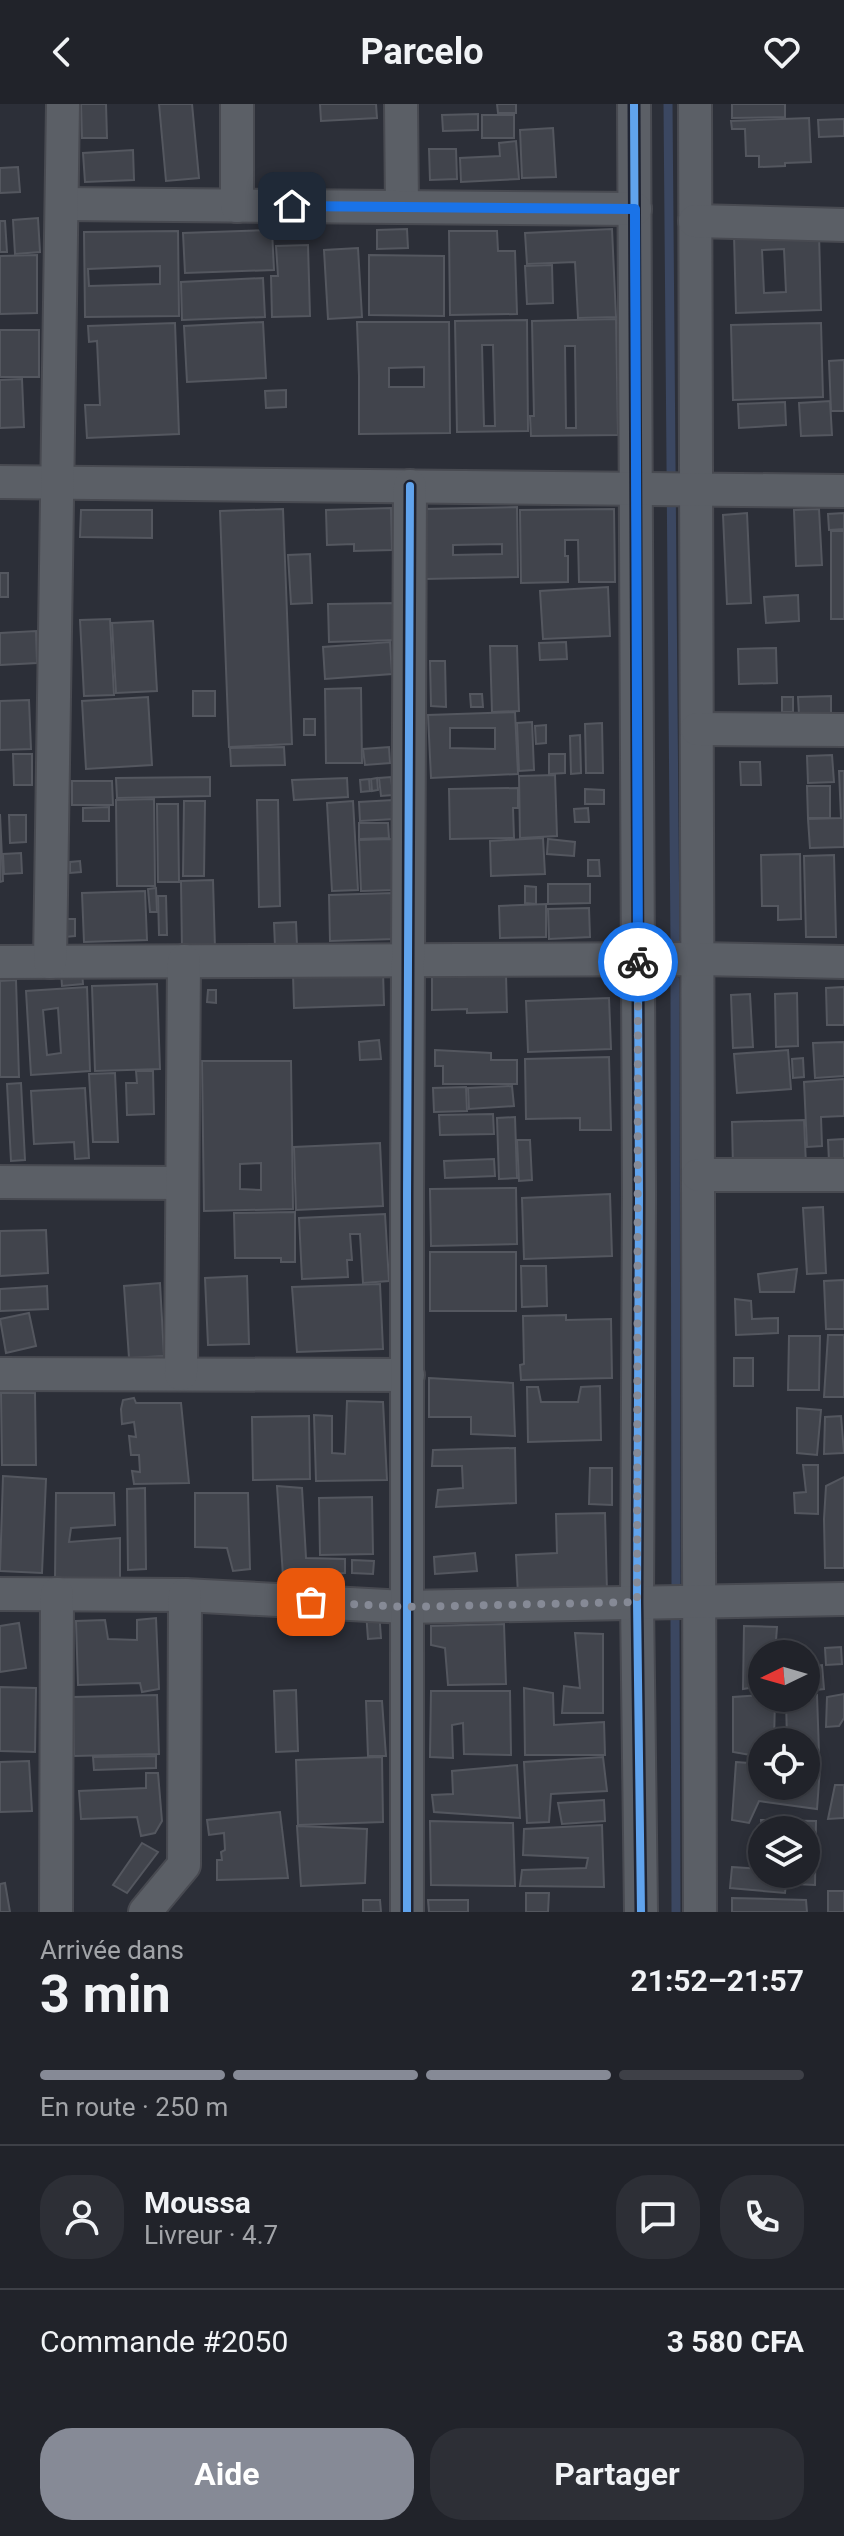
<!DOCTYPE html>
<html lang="fr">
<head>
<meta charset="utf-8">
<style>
  body { margin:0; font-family:Roboto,sans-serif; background:#2d2f36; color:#f1f3f6; height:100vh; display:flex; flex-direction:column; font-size:30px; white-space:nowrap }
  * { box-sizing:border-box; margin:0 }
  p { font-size:26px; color:#a2a4a8 }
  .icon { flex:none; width:44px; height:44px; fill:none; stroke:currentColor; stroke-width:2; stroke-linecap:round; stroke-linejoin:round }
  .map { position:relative; height:1808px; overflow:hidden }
  .details { display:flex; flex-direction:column; background:#21232a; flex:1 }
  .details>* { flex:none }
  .needle { width:52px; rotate:265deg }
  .fabs { position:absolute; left:748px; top:1536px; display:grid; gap:16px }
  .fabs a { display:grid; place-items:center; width:72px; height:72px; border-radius:50%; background:#21232a; box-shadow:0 4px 12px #0003,0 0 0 2px #3e4047; font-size:40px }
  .pin { position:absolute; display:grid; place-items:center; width:68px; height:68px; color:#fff; margin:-34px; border-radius:16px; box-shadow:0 4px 12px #0006 }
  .courier { position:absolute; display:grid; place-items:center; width:80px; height:80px; margin:-40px; border:6px solid #1a73e8; border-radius:50%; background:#fff; color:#222; box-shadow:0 2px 10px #0007 }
  .overview em { font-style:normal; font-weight:700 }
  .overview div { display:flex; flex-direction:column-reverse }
  .overview { display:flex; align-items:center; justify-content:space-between; height:136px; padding:0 40px }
  h1 { font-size:52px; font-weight:700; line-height:60px }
  .bar { display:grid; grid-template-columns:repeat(4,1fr); gap:12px 8px; align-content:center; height:96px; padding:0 40px }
  .bar i { height:10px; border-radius:6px; background:#3e4047 }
  .bar .active { background:#868a96 }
  .bar p { grid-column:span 4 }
  .line { display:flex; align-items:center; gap:20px; padding:0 40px; border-top:2px solid #3e4047 }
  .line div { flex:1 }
  .round { display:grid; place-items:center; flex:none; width:84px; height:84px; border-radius:32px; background:#2d2f36 }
  .primary-button { display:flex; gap:16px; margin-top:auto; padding:16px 40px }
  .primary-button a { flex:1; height:92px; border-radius:32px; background:#868a96; color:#fff; font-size:32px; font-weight:700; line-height:92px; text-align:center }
  .primary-button a+a { background:#2d2f36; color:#f1f3f6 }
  header { display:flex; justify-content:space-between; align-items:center; height:104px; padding:0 40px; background:#21232a; font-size:36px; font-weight:700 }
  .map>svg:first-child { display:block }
</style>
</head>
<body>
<header><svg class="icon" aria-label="back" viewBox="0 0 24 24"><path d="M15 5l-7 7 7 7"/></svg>Parcelo<svg class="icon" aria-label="heart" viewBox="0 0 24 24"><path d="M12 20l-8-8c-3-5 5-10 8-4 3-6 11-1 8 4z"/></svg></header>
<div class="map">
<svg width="844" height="1808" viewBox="0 0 844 1808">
  <rect width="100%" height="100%" fill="#2c2f38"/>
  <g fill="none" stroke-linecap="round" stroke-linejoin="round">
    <g stroke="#3b4761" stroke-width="9">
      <path d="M668 0 675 838"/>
      <path d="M675 876 676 1480"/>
      <path d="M675 1515 676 1808"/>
    </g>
  </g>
  <g fill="#41444c" stroke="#54575f" stroke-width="2" fill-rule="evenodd">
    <path d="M81 0H106L107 34H82Z"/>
    <path d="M159 0H192L199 74 166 77Z"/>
    <path d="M320 0H376L377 14 321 17Z"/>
    <path d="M497 0H516V9H498Z"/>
    <path d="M732 0H785V13L732 14Z"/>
    <path d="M478 10V26L443 27 442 11Z"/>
    <rect x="482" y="11" width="32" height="23"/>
    <path d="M809 14 811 58 785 59V62L759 63V52H746L745 25H732L731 17Z"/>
    <path d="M844 15V32L819 33 818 16Z"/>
    <path d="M553 24 556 73 522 74 520 26Z"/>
    <path d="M516 37 519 75 461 78 460 54 500 52 499 39Z"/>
    <path d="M429 45H456L457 75 430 76Z"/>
    <path d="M133 46 134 76 85 78 83 49Z"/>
    <path d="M18 63 20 88 0 89V64Z"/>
    <path d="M38 114 40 148 15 150 13 116Z"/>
    <path d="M0 117H5L7 148H0Z"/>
    <path d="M407 125 408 144 377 145V126Z"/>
    <path d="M612 125 616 213 578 214 575 158 527 160 525 129Z"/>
    <path d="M272 126 274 166 185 169 183 129Z"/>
    <path d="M178 127 179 212 85 213 84 128ZM160 162V180L89 182 88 165Z"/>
    <path d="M449 127H497L498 147H515L517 210 450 211Z"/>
    <path d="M819 129 821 206 736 209 734 130ZM784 145 786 188 764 189 762 146Z"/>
    <path d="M308 141 310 212 272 213 271 172H278L276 142Z"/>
    <path d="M358 144 362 213 328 215 324 146Z"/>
    <path d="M37 151V209L0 210V152Z"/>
    <path d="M369 151 444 152V212L369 211Z"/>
    <path d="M552 161 553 199 527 200 525 162Z"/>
    <path d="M263 174 265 213 182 216 181 178Z"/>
    <path d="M616 215 618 331 531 332 530 312H534L532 217ZM565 242H575L576 324H566Z"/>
    <path d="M527 216 528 327 457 328 455 217ZM482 241H493L495 322H484Z"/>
    <path d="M263 218 266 274 187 278 184 222Z"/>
    <path d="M357 218H449L450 329 359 330V272ZM424 263V283H389V264Z"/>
    <path d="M175 219 179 330 87 334 85 301H100L97 237 89 238 88 222Z"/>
    <path d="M821 219 823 293 733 296 731 221Z"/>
    <rect x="0" y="226" width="39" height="47"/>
    <path d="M844 256V307H831L829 257Z"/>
    <path d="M22 275 24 323 0 324V276Z"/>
    <path d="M286 286V303L266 304 265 287Z"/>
    <path d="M830 297 832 331 801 332 799 299Z"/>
    <path d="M785 298 786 321 739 324 738 300Z"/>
    <path d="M517 403 518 473 425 475 423 405ZM502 440V450L453 451V441Z"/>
    <path d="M391 404 392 446 354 447V440L327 441 326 406Z"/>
    <path d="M283 405 292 640 229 643 220 407Z"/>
    <path d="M614 405 615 478H579L578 436H565V452H568V478L521 479 520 406Z"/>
    <path d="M819 405 822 461 796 462 794 406Z"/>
    <path d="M81 406H152V434L80 433Z"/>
    <path d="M747 409 751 499 727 500 723 411Z"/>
    <path d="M844 409V425L829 426 828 410Z"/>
    <rect x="831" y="427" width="13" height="88"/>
    <path d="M310 450 312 499 291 500 288 451Z"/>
    <rect x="0" y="469" width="8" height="24"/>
    <path d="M608 483 610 532 543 535 540 487Z"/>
    <path d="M798 491 799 517 766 519 764 493Z"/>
    <path d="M396 499 397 536 329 538 328 500Z"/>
    <path d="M110 515 114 591 84 592 80 516Z"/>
    <path d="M153 517 157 587 116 589 112 519Z"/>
    <path d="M36 527 37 559 0 561V529Z"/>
    <path d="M390 538 392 570 325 575 323 543Z"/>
    <path d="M566 538 567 555 540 556 539 539Z"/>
    <path d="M490 542H517L519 607 492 608Z"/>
    <path d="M776 544 777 579 739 580 738 545Z"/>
    <path d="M430 557H445L446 603 431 602Z"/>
    <path d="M361 584 362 659H326L325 585Z"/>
    <rect x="193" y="587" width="22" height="25"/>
    <path d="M470 590H482L483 603H471Z"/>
    <path d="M831 592V610L799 611 798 593Z"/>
    <path d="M148 593 152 661 86 665 82 597Z"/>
    <rect x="782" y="593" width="11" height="15"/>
    <path d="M29 596 31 645 0 646V597Z"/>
    <path d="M515 608 518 670 431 674 428 611ZM450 624H495V645L450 644Z"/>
    <rect x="304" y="615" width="11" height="16"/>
    <path d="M532 618 534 666 519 667 517 619Z"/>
    <path d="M602 619 603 669H586L585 620Z"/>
    <path d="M546 621V639L536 640 535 622Z"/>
    <path d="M580 631 581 669 571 670 570 632Z"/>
    <path d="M284 643 285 661 231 662 230 644Z"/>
    <path d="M389 643 390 659 365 661 363 645Z"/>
    <path d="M13 650H32V681H14Z"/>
    <path d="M549 650H565V669L549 670Z"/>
    <path d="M832 651 834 678 808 679 807 652Z"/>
    <path d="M740 658H760L761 681H741Z"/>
    <path d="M839 667H844V743L810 744 808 715 841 714Z"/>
    <path d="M555 671 557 732 520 734 519 672Z"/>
    <path d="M210 673V692L117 694 116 674Z"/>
    <path d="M391 673 393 691 381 692 379 674Z"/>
    <path d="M347 674 348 693 294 696 292 676Z"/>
    <path d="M377 674 378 686 372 687 371 675Z"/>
    <path d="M369 675 370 687 361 688 360 676Z"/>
    <path d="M72 677H112L113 701H72Z"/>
    <path d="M807 682H830V714H808Z"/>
    <path d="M518 684V704H513L514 734 450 735 449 685Z"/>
    <path d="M585 685 604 686V700H585Z"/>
    <path d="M154 695 155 782H117L116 696Z"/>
    <path d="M257 696H278L280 802 259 803Z"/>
    <path d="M393 696 394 715 360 717 359 698Z"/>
    <path d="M184 697H205L204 772H183Z"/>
    <path d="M353 697 358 786 332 787 327 699Z"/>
    <path d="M157 700H178L179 778H158Z"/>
    <path d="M109 703V717H83V704Z"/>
    <path d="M588 704 589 718H575L574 705Z"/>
    <path d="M0 710 3 777 0 778Z"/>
    <path d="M9 711H26V738L10 739Z"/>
    <path d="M359 719H388L389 734 359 735Z"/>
    <path d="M543 734 545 770 491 772 490 737Z"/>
    <path d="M392 735 394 786 361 787 359 736Z"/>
    <path d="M548 735 575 738 574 752 547 750Z"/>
    <path d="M21 749 22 769 4 770 3 750Z"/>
    <path d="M800 750 801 815 778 816V802H762L761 751Z"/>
    <path d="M834 751 836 833H806L804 752Z"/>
    <path d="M588 756H599L600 772H588Z"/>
    <path d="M80 757 81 768 70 769V758Z"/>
    <path d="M213 776 215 844 182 845 181 777Z"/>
    <path d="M548 780H590V799L548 800Z"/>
    <path d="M525 782 536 783V800L525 799Z"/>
    <path d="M156 784 157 808H150L148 785Z"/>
    <path d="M145 787 147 836 84 838 82 789Z"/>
    <path d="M393 789 394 835 330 837 329 791Z"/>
    <path d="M158 792H166L167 831H159Z"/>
    <path d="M546 800V833L500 834 499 802Z"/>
    <path d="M589 804 590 833 549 835 548 805Z"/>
    <path d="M64 815H75V832L64 833Z"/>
    <path d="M296 818 297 842H275L274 819Z"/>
    <path d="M82 867 83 880 62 882 61 868Z"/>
    <path d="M383 867 384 901 294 904 293 870Z"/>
    <path d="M506 870 507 908 467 909V905L432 906V871Z"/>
    <path d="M16 876 19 973H0V877Z"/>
    <path d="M157 880 160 965 95 967 92 882Z"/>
    <path d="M87 883 90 967 31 971 26 887ZM58 904 61 949 47 951 43 906Z"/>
    <path d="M844 883V921H827L826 884Z"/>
    <path d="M208 886H216V899L207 898Z"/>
    <path d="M797 889 798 942 776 943 775 890Z"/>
    <path d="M750 890 753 943 733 944 731 891Z"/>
    <path d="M609 894 611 945 528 948 526 897Z"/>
    <path d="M379 936 381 955 360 956 359 938Z"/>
    <path d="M844 938V972L815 974 813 939Z"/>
    <path d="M435 946 491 949V956H517V980H443V962H435Z"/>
    <path d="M788 946 791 985 737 989 734 950Z"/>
    <path d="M609 953 611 1026H580V1014L526 1015 525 955Z"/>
    <path d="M803 954 804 973 793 974 792 955Z"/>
    <path d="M202 957H291L293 1105 204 1107ZM261 1059V1086L240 1085V1060Z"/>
    <path d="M136 967H153L154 1010 127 1011 126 979H137Z"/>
    <path d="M115 969 118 1038H93L89 970Z"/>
    <path d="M844 975V1012L821 1013 822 1042 807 1043 804 978Z"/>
    <path d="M21 979 25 1056 11 1057 7 980Z"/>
    <path d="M512 982 514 1002 469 1005 468 984Z"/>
    <path d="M466 983 467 1007 434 1008 433 984Z"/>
    <path d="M85 984 89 1054 75 1055 74 1038 34 1040 31 987Z"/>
    <path d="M493 1010 494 1030 440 1031 439 1011Z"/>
    <path d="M515 1013 517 1074 499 1075 497 1014Z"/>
    <path d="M804 1016 806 1061 733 1063 732 1018Z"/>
    <path d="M844 1035V1057L829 1058 828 1036Z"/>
    <path d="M517 1036H530L532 1076 519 1077Z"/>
    <path d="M380 1039 383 1102 296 1106 294 1043Z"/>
    <path d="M494 1055 495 1072 445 1074 444 1057Z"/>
    <path d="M516 1084 517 1140 431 1142 430 1085Z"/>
    <path d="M610 1090 612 1152 524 1155 522 1094Z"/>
    <path d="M823 1103 826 1169 807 1170 803 1104Z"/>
    <path d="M295 1108V1158H281V1154H235L234 1109Z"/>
    <path d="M385 1110 389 1177 363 1179 360 1130H350L352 1156H347L348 1173 302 1175 299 1114Z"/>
    <path d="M46 1126 48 1169 0 1172V1127Z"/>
    <rect x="430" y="1148" width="86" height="59"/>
    <path d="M521 1162H546L547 1202 522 1203Z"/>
    <path d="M797 1165 794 1188H760L758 1170Z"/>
    <path d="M247 1172 249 1240 208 1241 205 1174Z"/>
    <path d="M844 1176V1225H826L824 1177Z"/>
    <path d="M160 1179 164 1252 129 1254 124 1182Z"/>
    <path d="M380 1180 383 1245 297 1248 292 1183Z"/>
    <path d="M47 1182 48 1205 0 1207V1185Z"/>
    <path d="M735 1195 751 1197 752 1215 778 1214V1229L736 1231Z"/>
    <path d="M29 1209 36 1242 6 1249 0 1215Z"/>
    <path d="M566 1211V1216L611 1215 612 1274 521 1276 520 1261 524 1260 523 1212Z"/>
    <path d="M828 1231H844V1293H824Z"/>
    <path d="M789 1232H820L819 1286H788Z"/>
    <rect x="734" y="1254" width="19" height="28"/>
    <path d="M429 1274 513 1279 515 1332 471 1330V1313H429Z"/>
    <path d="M600 1282 601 1336 528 1338 527 1283H538L541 1298H578L581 1283Z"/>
    <path d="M1 1289H35L36 1361H2Z"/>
    <path d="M134 1294 136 1299H181L189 1379 134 1380 132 1367 140 1368 139 1351H131L129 1332 136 1333 134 1318 122 1320 121 1305 123 1296Z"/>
    <path d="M347 1297 383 1298 387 1376 316 1377 314 1311 332 1312V1349L345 1350Z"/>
    <path d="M797 1304 821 1306 817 1351 797 1349Z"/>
    <path d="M309 1312 310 1375 253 1376 252 1313Z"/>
    <path d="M841 1312 844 1349 824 1350 825 1313Z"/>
    <path d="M515 1344 516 1399 436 1403 438 1386 463 1384 462 1362H432L433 1346Z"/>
    <path d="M803 1361H818V1410L795 1409 794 1389 806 1388Z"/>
    <path d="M590 1364H612V1401L589 1400Z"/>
    <path d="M3 1372 46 1375 42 1469 0 1467Z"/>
    <path d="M844 1373V1464H825L824 1415 826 1382Z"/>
    <path d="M277 1382 302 1384 306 1454 345 1455V1469L283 1472Z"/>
    <path d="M145 1384 146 1465 128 1466 127 1385Z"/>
    <path d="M56 1389H114L115 1421 71 1424 69 1438 120 1434V1476L55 1475Z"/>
    <path d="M195 1389H248L250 1465 233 1467 227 1444 195 1443Z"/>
    <path d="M372 1393 373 1450 320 1451 319 1394Z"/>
    <path d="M605 1409 607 1488 518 1491 516 1451 557 1449 556 1410Z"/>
    <path d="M475 1449 477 1467 435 1470 434 1453Z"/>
    <path d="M352 1456 374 1457 373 1470 352 1469Z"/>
    <path d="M379 1507 381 1534 368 1535 366 1508Z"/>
    <path d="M156 1514 159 1585 142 1588 140 1579 78 1581 76 1517 105 1516 108 1535 137 1536V1516Z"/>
    <path d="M19 1519 26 1564 0 1568V1522Z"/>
    <path d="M504 1520 506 1580 448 1581 445 1544 431 1541V1522Z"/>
    <path d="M744 1522 777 1523 775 1550H762V1582L743 1585Z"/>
    <path d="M575 1529 603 1530V1609H562L564 1582 580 1584Z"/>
    <path d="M841 1543 842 1560 826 1561 825 1544Z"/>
    <path d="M822 1561 824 1585 807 1587 806 1563Z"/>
    <path d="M0 1583 36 1584 35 1648 0 1647Z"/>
    <path d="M524 1584 553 1589 554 1621 604 1618 605 1651H525Z"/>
    <path d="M296 1586 298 1647 276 1648 274 1587Z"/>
    <path d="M431 1587H510L511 1651 464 1650 463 1619 452 1621 453 1654 430 1653Z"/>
    <path d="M806 1590 817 1591 819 1649 806 1648V1638H787L786 1594H806Z"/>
    <path d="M844 1590V1614L839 1622 826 1623 827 1593Z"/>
    <path d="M157 1591 159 1650 74 1652 73 1593Z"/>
    <path d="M762 1591V1594H775L774 1638H762V1653L733 1648V1593Z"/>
    <path d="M366 1597H382L386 1652H368Z"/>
    <path d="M156 1652V1664L94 1666 93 1653Z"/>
    <path d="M382 1653 383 1718 298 1721 296 1656Z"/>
    <path d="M603 1653 607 1687 551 1690 549 1718 527 1719 524 1658Z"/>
    <path d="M29 1657 32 1707 0 1708V1658Z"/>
    <path d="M736 1658 762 1660V1682H806V1663L820 1664 817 1705 759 1697 749 1719 732 1716Z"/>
    <path d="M517 1661 520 1714 434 1708 432 1691 453 1690 452 1667Z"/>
    <path d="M146 1669H158L162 1717 155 1729 141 1732 137 1713 81 1715 79 1687 146 1684Z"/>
    <path d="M835 1681H844V1714L828 1715Z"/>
    <path d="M604 1696 605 1717 562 1720 558 1699Z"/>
    <path d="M280 1708 288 1774 217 1776V1756H222L221 1748 225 1746 224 1729 209 1731 207 1716Z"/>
    <path d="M761 1716 816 1717 815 1781 795 1780V1770H806V1726H762V1731Z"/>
    <path d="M430 1717 513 1719 515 1782 431 1781Z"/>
    <path d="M602 1721 604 1783 520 1782 522 1766 586 1764 588 1754 523 1751 524 1725Z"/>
    <path d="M297 1722 367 1725 365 1779 301 1782Z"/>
    <path d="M142 1739 158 1748 127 1789 113 1781Z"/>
    <path d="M732 1763 762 1765V1770H787L785 1789 730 1784Z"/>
    <path d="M5 1779 10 1808H0V1780Z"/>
    <rect x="828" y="1787" width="16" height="21"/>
    <path d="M526 1789H549L548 1808H526Z"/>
    <path d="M732 1794 806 1796 807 1808H732Z"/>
    <path d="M363 1796H380L381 1808H363Z"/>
    <path d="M428 1796H468V1808H429Z"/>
  </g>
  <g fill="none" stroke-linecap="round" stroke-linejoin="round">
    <g stroke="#484a51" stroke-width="36">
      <g id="street">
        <path d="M401 0 402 103"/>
        <path d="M634 0 639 1091 637 1498 641 1808"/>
        <path d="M695 0 700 1808"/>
        <path d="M62 100 635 105"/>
        <path d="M237 102V0"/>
        <path d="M695 117 844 121"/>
        <path d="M0 378 844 387"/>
        <path d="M697 625 844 626"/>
        <path d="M0 858 698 855 844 858"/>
        <path d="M50 858 63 0"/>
        <path d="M698 1071H844"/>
        <path d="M0 1078 182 1079"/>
        <path d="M0 1270 408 1271"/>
        <path d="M181 1270 184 857"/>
        <path d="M0 1490 185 1491 405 1503 844 1495"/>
        <path d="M56 1808 57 1490"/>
        <path d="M145 1808 184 1761 185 1491"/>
        <path d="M407 1808C404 1333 409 857 410 382"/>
      </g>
    </g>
    <use href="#street" stroke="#5b5f66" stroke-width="32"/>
    <g stroke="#1f2433" stroke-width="13">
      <g id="cycleway">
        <path d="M634 0 639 1091 637 1498 641 1808"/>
        <path d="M407 1808C404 1333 409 857 410 382"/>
      </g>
    </g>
    <use href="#cycleway" stroke="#60a3ed" stroke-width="8"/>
  </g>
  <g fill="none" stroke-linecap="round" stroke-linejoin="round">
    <path stroke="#868a96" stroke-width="8" stroke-dasharray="0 14.4" d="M311 1498 405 1503 637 1498 638 858"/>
    <path stroke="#1a73e8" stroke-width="10" d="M292 102 635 105 638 858"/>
  </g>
</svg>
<div class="fabs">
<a><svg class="needle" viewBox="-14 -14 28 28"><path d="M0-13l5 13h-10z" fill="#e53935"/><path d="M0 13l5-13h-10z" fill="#a2a4a8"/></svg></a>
<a><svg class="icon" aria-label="locate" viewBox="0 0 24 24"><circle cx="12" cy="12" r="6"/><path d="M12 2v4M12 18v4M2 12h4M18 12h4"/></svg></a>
<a><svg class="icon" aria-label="layers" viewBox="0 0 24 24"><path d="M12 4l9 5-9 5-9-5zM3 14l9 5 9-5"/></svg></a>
</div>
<div class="pin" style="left:311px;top:1498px;background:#ea580c"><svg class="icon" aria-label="bag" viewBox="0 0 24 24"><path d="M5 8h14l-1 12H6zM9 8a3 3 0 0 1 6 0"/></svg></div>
<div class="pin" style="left:292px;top:102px;background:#1f2937"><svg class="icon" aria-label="home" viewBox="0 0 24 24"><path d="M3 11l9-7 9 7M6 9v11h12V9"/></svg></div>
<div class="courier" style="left:638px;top:858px"><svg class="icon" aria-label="bike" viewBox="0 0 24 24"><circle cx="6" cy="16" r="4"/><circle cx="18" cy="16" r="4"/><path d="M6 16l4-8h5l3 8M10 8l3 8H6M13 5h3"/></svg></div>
</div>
<section class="details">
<div class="overview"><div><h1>3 min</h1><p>Arrivée dans</p></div><em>21:52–21:57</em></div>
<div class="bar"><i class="active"></i><i class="active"></i><i class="active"></i><i></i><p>En route · 250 m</p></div>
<div class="line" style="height:144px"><a class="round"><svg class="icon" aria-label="person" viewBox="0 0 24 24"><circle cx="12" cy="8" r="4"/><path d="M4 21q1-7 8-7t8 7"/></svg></a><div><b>Moussa</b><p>Livreur · 4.7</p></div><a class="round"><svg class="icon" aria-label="chat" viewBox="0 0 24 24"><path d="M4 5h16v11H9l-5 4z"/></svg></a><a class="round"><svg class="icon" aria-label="phone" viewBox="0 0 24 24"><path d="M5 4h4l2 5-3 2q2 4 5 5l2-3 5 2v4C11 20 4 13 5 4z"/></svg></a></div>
<div class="line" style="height:104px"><div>Commande #2050</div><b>3 580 CFA</b></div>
<div class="primary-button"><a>Aide</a><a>Partager</a></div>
</section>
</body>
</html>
